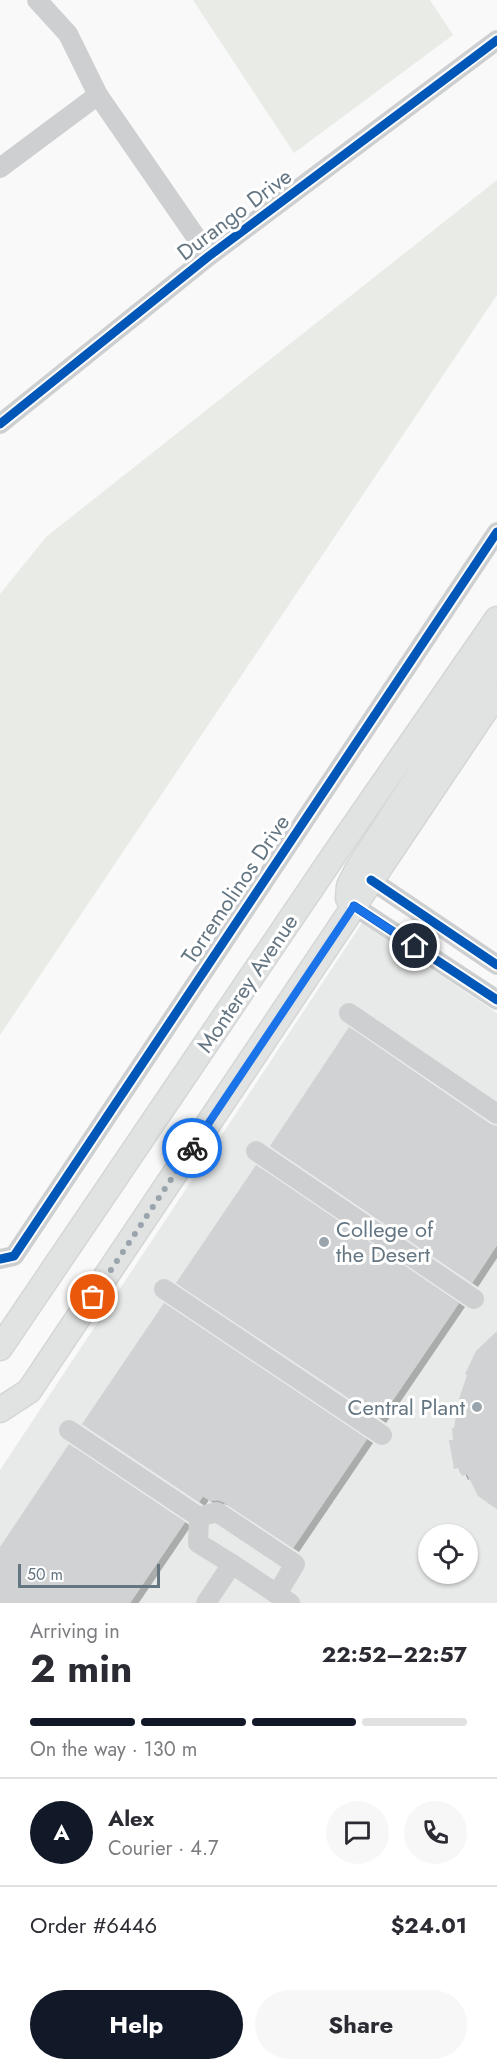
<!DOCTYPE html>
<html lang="en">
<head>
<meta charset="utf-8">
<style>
  body { margin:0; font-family:Jost,sans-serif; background:#f7f7f7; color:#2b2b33; height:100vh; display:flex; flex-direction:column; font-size:22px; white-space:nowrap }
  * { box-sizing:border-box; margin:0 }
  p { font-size:20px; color:#7c7c81 }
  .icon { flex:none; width:33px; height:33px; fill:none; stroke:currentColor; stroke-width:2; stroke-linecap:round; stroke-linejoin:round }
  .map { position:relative; height:1603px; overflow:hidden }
  .sheet { display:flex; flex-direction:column; background:#fff; flex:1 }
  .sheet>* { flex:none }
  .fabs { position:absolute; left:418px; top:1524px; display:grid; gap:12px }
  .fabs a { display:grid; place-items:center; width:60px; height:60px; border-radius:50%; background:#fff; box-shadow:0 2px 4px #0004; font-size:30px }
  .scale { position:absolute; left:18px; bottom:15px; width:142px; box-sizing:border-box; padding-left:6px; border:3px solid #657683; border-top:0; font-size:16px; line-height:21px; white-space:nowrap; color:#657683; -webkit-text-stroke:4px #fff; paint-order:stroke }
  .pin { position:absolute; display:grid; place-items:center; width:51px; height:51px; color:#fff; margin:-26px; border:3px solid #fff; border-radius:50%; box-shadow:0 2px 6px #0007 }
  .courier { position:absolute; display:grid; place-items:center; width:60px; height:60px; margin:-30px; border:4px solid #1a73e8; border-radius:50%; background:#fff; color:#222; box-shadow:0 2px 8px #0007 }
  .headline em { font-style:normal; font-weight:700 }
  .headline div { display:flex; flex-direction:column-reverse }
  .headline { display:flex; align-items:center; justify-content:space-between; height:102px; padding:0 30px }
  h1 { font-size:39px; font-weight:700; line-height:45px }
  .bar { display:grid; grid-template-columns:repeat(4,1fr); gap:9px 6px; align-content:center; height:72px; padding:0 30px }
  .bar i { height:8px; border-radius:4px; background:#e1e1e2 }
  .bar .current { background:#111827 }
  .bar p { grid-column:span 4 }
  .line { display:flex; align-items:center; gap:15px; padding:0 30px; border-top:2px solid #e1e1e2 }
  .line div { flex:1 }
  .round { display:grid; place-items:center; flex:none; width:63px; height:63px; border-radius:32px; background:#f7f7f7 }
  .cta { display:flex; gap:12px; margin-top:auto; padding:12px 30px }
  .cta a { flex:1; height:69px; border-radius:36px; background:#111827; color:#fff; font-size:24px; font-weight:700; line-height:69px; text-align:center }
  .cta a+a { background:#f7f7f7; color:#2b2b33 }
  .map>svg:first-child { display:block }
</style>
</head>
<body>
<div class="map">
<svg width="497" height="1603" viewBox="0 0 497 1603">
  <defs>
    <filter id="shadow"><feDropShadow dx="6" dy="4" stdDeviation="0" flood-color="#0004"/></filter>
  </defs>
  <rect width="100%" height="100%" fill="#f9f9f9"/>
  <path fill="#e8e9e9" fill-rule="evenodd" d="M362 923 497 1013V1603H0V1470ZM429 1534H468V1574H429Z"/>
  <g fill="#e8ebe6">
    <path d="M193 0H430L453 35 294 153Z"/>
    <path d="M497 180V295L0 1035V594L46 537Z"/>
  </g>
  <g fill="#d0d2d3" filter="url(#shadow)">
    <path d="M349 1027 490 1124 497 1126V1245L472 1283 270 1146Z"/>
    <path d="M256 1165 459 1303 380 1419 176 1283Z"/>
    <path d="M164 1303 367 1439 293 1548 223 1502 218 1500 210 1501 203 1496 199 1502 82 1424Z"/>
    <path d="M497 1331V1509L478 1496 467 1474 462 1476 458 1468 454 1469 449 1440H453L452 1428H454L459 1399 467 1375 465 1374 476 1351Z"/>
    <path d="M69 1444 185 1522 130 1603H0V1547Z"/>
  </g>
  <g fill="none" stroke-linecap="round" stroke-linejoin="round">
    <g stroke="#d5d6d7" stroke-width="27">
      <g id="major">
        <path d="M353 904 348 898 349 886 357 870 436 748 479 687 497 653"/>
        <path d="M0 1348 340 846 497 619"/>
        <path d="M0 1410 29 1391 497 693"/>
      </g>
    </g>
    <g stroke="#cecfd0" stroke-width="20">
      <path d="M37 0 68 34 98 95 209 256"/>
      <path d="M0 168 98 95"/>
      <path d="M0 424 209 256 497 40"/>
      <path d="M371 880 497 965"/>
      <path d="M354 906 497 1000"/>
      <path d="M349 1013 497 1114"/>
      <path d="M256 1151 474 1299"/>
      <path d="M0 1259 14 1256 497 532"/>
      <path d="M164 1289 382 1435"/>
      <path d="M69 1430 199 1517 217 1512 295 1564 277 1594"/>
      <path d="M199 1517 198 1543 232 1564"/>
      <path d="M206 1603 232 1564 290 1603"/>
    </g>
    <use href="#major" stroke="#e1e2e2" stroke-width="24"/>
    <g stroke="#fff" stroke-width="13">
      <g id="cycleway">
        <path d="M0 424 209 256 497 40"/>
        <path d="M371 880 497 965"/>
        <path d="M354 906 497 1000"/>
        <path d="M0 1259 14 1256 497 532"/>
      </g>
    </g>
    <use href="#cycleway" stroke="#0057b8" stroke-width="9"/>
  </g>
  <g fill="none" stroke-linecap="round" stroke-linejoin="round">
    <path stroke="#99a4ac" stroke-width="6" stroke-dasharray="0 10.8" d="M93 1297 192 1148"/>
    <path stroke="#1a73e8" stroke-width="8" d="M192 1148 354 906 415 946"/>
  </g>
  <g fill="#99a4ac" stroke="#fff" stroke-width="2">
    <circle cx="324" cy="1242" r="6"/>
    <circle cx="477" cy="1407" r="6"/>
  </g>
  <g text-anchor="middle" stroke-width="6" stroke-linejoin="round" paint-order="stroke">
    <g font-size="22" fill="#657683" stroke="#fff">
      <text transform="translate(234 214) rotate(-37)" y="8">Durango Drive</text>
      <text transform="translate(235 889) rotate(-56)" y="8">Torremolinos Drive</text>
      <text transform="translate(247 983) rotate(-56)" y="8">Monterey Avenue</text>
    </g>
    <g font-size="22" fill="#657683" stroke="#fff" text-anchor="start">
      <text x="336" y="1237">College of<tspan x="336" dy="25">the Desert</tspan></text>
      <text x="465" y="1415" text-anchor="end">Central Plant</text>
    </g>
  </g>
</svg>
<div class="fabs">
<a><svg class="icon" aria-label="locate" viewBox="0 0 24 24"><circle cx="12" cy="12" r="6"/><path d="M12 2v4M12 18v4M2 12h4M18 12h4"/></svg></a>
</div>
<div class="scale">50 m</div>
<div class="pin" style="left:93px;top:1297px;background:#ea580c"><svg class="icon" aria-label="bag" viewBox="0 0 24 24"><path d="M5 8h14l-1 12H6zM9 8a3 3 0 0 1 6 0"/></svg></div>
<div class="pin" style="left:415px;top:946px;background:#1f2937"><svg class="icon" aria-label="home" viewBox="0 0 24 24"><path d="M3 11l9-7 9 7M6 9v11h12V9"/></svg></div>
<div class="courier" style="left:192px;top:1148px"><svg class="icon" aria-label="bike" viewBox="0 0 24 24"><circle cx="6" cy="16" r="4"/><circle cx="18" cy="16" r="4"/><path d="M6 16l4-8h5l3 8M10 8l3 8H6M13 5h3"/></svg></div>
</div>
<section class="sheet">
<div class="headline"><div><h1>2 min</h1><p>Arriving in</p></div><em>22:52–22:57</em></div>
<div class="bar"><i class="current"></i><i class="current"></i><i class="current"></i><i></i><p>On the way · 130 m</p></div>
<div class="line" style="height:108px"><b class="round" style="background:#111827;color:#fff">A</b><div><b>Alex</b><p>Courier · 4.7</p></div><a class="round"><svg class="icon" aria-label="chat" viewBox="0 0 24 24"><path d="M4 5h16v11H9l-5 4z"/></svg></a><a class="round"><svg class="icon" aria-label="phone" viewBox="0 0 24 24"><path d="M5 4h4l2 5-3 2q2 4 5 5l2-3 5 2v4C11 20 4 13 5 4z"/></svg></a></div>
<div class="line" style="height:78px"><div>Order #6446</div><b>$24.01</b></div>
<div class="cta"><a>Help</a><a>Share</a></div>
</section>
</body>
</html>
